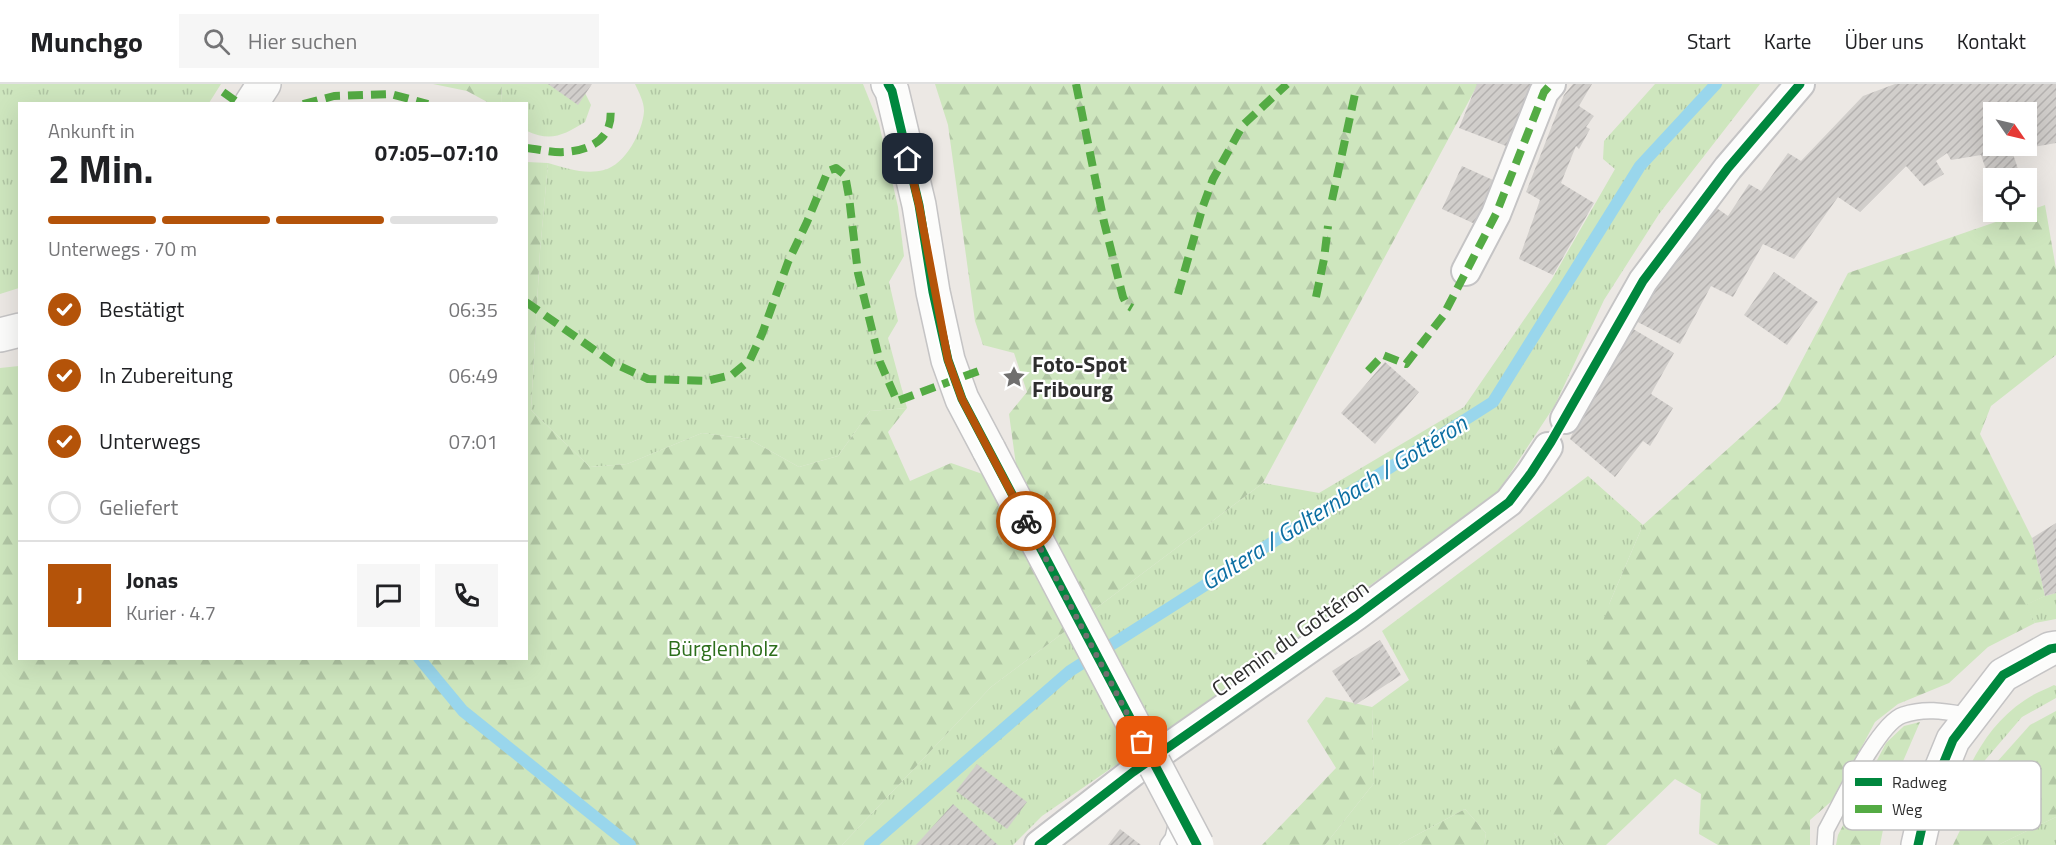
<!DOCTYPE html>
<html lang="de">
<head>
<meta charset="utf-8">
<style>
  body { margin:0; font-family:"Titillium Web",sans-serif; background:#f6f6f6; color:#202124; height:100vh; display:flex; flex-direction:column; font-size:22px; white-space:nowrap }
  * { box-sizing:border-box; margin:0 }
  p { font-size:20px; color:#757577 }
  .icon { flex:none; width:33px; height:33px; fill:none; stroke:currentColor; stroke-width:2; stroke-linecap:round; stroke-linejoin:round }
  .map { position:relative; flex:1; overflow:hidden }
  .panel { position:absolute; left:18px; top:18px; width:510px; height:558px; display:flex; flex-direction:column; background:#fff; border-radius:0px; box-shadow:0 6px 24px #0002 }
  .panel>* { flex:none }
  .needle { width:39px; rotate:124deg }
  .controls { position:absolute; left:1983px; top:18px; display:grid; gap:12px }
  .controls a { display:grid; place-items:center; width:54px; height:54px; border-radius:0px; background:#fff; box-shadow:0 6px 24px #0002; font-size:30px }
  .pin { position:absolute; display:grid; place-items:center; width:51px; height:51px; color:#fff; margin:-26px; border-radius:12px; box-shadow:0 3px 9px #0006 }
  .courier { position:absolute; display:grid; place-items:center; width:60px; height:60px; margin:-30px; border:4px solid #b45309; border-radius:50%; background:#fff; color:#222; box-shadow:0 2px 8px #0007 }
  .headline em { font-style:normal; font-weight:700 }
  .headline div { display:flex; flex-direction:column-reverse }
  .headline { display:flex; align-items:center; justify-content:space-between; height:102px; padding:0 30px }
  h1 { font-size:39px; font-weight:700; line-height:45px }
  .bar { display:grid; grid-template-columns:repeat(4,1fr); gap:9px 6px; align-content:center; height:72px; padding:0 30px }
  .bar i { height:8px; border-radius:4px; background:#e0e0e0 }
  .bar .on { background:#b45309 }
  .bar p { grid-column:span 4 }
  .line { display:flex; align-items:center; gap:15px; padding:0 30px; border-top:2px solid #e0e0e0 }
  .line div { flex:1 }
  .round { display:grid; place-items:center; flex:none; width:63px; height:63px; border-radius:0px; background:#f6f6f6 }
  ol { padding:0 30px; list-style:none }
  li { display:flex; align-items:center; gap:18px; height:66px }
  li p { margin-inline-start:auto }
  li .icon { padding:6px; border-radius:50%; background:#b45309; color:#fff; stroke-width:4 }
  li:last-child { color:#757577 }
  li i { width:33px; height:33px; border:3px solid #e0e0e0; border-radius:50% }
  header { display:flex; align-items:center; gap:36px; box-sizing:border-box; height:84px; padding:0 30px; background:#fff; border-bottom:2px solid #e0e0e0 }
  header strong { font-size:28px }
  nav { display:flex; gap:33px; margin-inline-start:auto; font-size:21px }
  .search { width:420px; height:54px; background:#f6f6f6; display:flex; align-items:center; gap:15px; box-sizing:border-box; padding:0 21px; border-radius:0px; color:#757577; font-size:22px }
  .map>svg:first-child { display:block }
</style>
</head>
<body>
<header>
<strong>Munchgo</strong>
<div class="search"><svg class="icon" aria-label="search" viewBox="0 0 24 24"><circle cx="10" cy="10" r="6"/><path d="M15 15l6 6"/></svg>Hier suchen</div>
<nav><a>Start</a><a>Karte</a><a>Über uns</a><a>Kontakt</a></nav>
</header>
<div class="map">
<svg width="2056" height="761" viewBox="0 0 2056 761">
  <defs>
    <pattern id="grass-tufts" width="24" height="20" patternUnits="userSpaceOnUse" patternTransform="scale(1.5)"><rect width="24" height="20" fill="#cee6be"/><path d="M3 7l-1-3M5 7V3M7 7l1-3M15 17l-1-3M17 17v-4M19 17l1-3" fill="none" stroke="#b1c6a4"/></pattern>
    <pattern id="forest-firs" width="22" height="20" patternUnits="userSpaceOnUse" patternTransform="scale(1.5)"><rect width="22" height="20" fill="#cee6be"/><path d="M5 1l3.5 6h-7zM16 11l3.5 6h-7z" fill="#b1c6a4"/></pattern>
    <pattern id="building-hatch" width="6" height="6" patternUnits="userSpaceOnUse" patternTransform="scale(1.5)"><rect width="6" height="6" fill="#d1cecb"/><path d="M-1 1l2-2M0 6l6-6M5 7l2-2" fill="none" stroke="#b4b1af"/></pattern>
  </defs>
  <rect width="100%" height="100%" fill="#ece8e4"/>
  <g fill="url(#grass-tufts)">
    <path d="M0 0H221L209 19 20 20 19 204 0 210Z"/>
    <path d="M502 0H575L583 5 591 21 585 38C564 51 551 58 527 47L526 20H501Z"/>
    <path d="M635 0H863L879 40 898 123 904 172 889 198 898 237 888 254 907 324 870 327 838 372 799 383 749 355 702 349 627 380 590 383 531 326 540 167 548 79C566 84 585 91 604 86 625 81 643 47 644 27 644 17 639 9 635 0Z"/>
    <path d="M1655 0H1760L1659 130 1604 216 1555 321 1498 408 1261 581 1042 732 1013 761H842L991 603 1263 399 1319 409 1464 323 1552 195 1615 85 1603 75 1604 57Z"/>
    <path d="M1588 392 1643 441 1610 518 1554 749 1563 761H1484L1486 749 1465 725 1398 761H1325L1374 699 1372 623 1409 596 1382 547Z"/>
    <path d="M2056 509V535L2035 539 2025 521 2045 512Z"/>
    <path d="M2054 601 2056 602V614L2022 633 1980 682 1946 736C1966 690 1981 645 2025 616 2033 610 2044 606 2054 601Z"/>
    <path d="M2056 733V761H1998Z"/>
  </g>
  <g fill="url(#forest-firs)">
    <path d="M433 0H502L501 19H489L467 7Z"/>
    <path d="M935 0H1478L1263 399 991 603 842 761H0V284L19 282 20 574H526L527 78 548 79 540 167 531 326 590 383 627 380 702 349 749 355 799 383 838 372 870 327 907 324 888 348 910 397 951 379 994 394 1016 381 1009 330 1027 308 1014 269 983 261 975 237 948 41Z"/>
    <path d="M2045 121 2056 185V271L1991 322 1980 350 2032 454 2045 512 2026 521 2035 539 1988 563 1949 599 1898 620 1875 638 1834 715 1810 736V761H1718L1699 750 1701 710 1675 695 1606 761H1563L1554 749 1545 692 1610 518 1643 441 1780 318 1848 189Z"/>
    <path d="M1326 613 1372 623 1374 699 1325 761H1262L1336 684 1307 637Z"/>
    <path d="M2056 627V733L1998 761H1953L1988 688 2030 641Z"/>
    <path d="M1920 638 1891 705 1880 761H1836L1838 751 1886 659 1904 642Z"/>
    <path d="M1465 725 1486 749 1484 761H1398Z"/>
  </g>
  <g fill="none" stroke-linecap="round" stroke-linejoin="round">
    <g stroke="#99d6ec" stroke-width="12">
      <path d="M419 574 463 627 630 761"/>
      <path d="M870 761 1070 587 1493 318 1640 82 1716 0"/>
    </g>
  </g>
  <g fill="url(#building-hatch)" fill-rule="evenodd">
    <path d="M548 0H592L578 21Z"/>
    <path d="M1477 0H1532L1539 3 1514 65 1459 44Z"/>
    <path d="M1573 0H1592L1579 22 1594 32 1586 43 1590 45 1579 65 1576 62 1561 99 1594 119 1553 191 1519 175 1540 116 1526 108 1564 11Z"/>
    <path d="M1895 0H2056V59L2012 67 2021 94H1994V109L1981 71 1951 76 1947 69 1936 77 1944 90 1924 102 1906 82 1860 128 1838 113 1794 175 1763 160 1733 213 1711 202 1680 260 1632 235 1711 120 1728 132 1749 100 1761 107 1788 69 1801 77 1863 12ZM1994 28H2026V62H1994Z"/>
    <path d="M1462 82 1504 101 1484 144 1442 125Z"/>
    <path d="M1774 188 1818 218 1787 261 1744 231Z"/>
    <path d="M1628 242 1674 269 1651 310 1673 324 1650 362 1643 357 1615 393 1570 355 1597 295Z"/>
    <path d="M1385 278 1419 308 1375 360 1341 329Z"/>
    <path d="M2056 439V509L2045 512 2032 454Z"/>
    <path d="M1380 556 1401 591 1355 621 1332 587Z"/>
    <path d="M977 680 1027 718 1007 745 956 707Z"/>
    <path d="M953 720 998 761H916Z"/>
    <path d="M1120 745 1141 761H1108Z"/>
  </g>
  <g fill="none" stroke-linecap="round" stroke-linejoin="round">
    <g stroke="#c5c4c5" stroke-width="18">
      <g id="lane">
        <path d="M1168 761 1173 754 1178 733"/>
        <path d="M1825 761 1826 746C1840 721 1878 639 1903 631 1927 623 1947 628 1971 632"/>
      </g>
    </g>
    <g stroke="#c5c4c5" stroke-width="32">
      <g id="street">
        <path d="M1466 187 1496 130 1544 8 1551 0"/>
        <path d="M1565 335 1643 197 1728 84 1800 0"/>
        <path d="M1039 761 1133 688 1356 532 1509 418 1531 389 1548 363"/>
      </g>
    </g>
    <g stroke="#c5c4c5" stroke-width="36">
      <g id="secondary">
        <path d="M888 0 892 7 919 121 933 208 948 276 962 315 989 366"/>
        <path d="M251 20 264 0"/>
        <path d="M0 251 20 246"/>
        <path d="M1918 761 1928 717 1953 656 2003 591 2050 565 2056 564"/>
      </g>
    </g>
    <use href="#lane" stroke="#fcfcfb" stroke-width="15"/>
    <use href="#street" stroke="#fcfcfb" stroke-width="28"/>
    <use href="#secondary" stroke="#fcfcfb" stroke-width="33"/>
    <g stroke="#c5c4c5" stroke-width="36" stroke-linecap="butt">
      <path id="secondary-bridge" d="M989 366 1197 761"/>
    </g>
    <use href="#secondary-bridge" stroke="#fcfcfb" stroke-width="33"/>
    <g stroke="#54ab44" stroke-width="8" stroke-dasharray="15 8" stroke-linecap="butt">
      <path d="M1076 0 1104 138 1123 213 1127 221 1132 224"/>
      <path d="M223 8 240 20"/>
      <path d="M303 20 334 12 391 10 428 20"/>
      <path d="M526 64C539 65 552 69 565 68 593 66 615 53 610 21"/>
      <path d="M1332 116 1355 10"/>
      <path d="M1178 210 1203 122 1213 95 1243 41 1287 0"/>
      <path d="M1316 213 1324 175 1328 142"/>
      <path d="M526 218 613 279 648 295 706 297 732 291 750 276 762 250 788 178 807 138 828 87 836 84 845 91 849 113 858 189 880 278 897 317 984 285"/>
      <path d="M1368 287 1383 271 1406 280 1443 232 1496 130 1544 8 1551 0"/>
    </g>
    <g stroke="#fff" stroke-width="13">
      <g id="cycleway">
        <path d="M888 0 892 7 919 121 933 208 948 276 962 315 1197 761"/>
        <path d="M1039 761 1133 688 1356 532 1509 418 1531 389 1551 358 1643 197 1728 84 1800 0"/>
        <path d="M1918 761 1928 717 1953 656 2003 591 2050 565 2056 564"/>
      </g>
    </g>
    <use href="#cycleway" stroke="#00873e" stroke-width="9"/>
  </g>
  <g fill="none" stroke-linecap="round" stroke-linejoin="round">
    <path stroke="#706f6e" stroke-width="6" stroke-dasharray="0 10.8" d="M1026 437 1142 658"/>
    <path stroke="#b45309" stroke-width="8" d="M908 75 919 121 948 276 962 315 1026 437"/>
  </g>
  <defs>
    <g id="sight-bare" transform="scale(1.8)"><path d="M0-6L1.8-2.2L6-1.7L2.9 1.2L3.7 5.4L0 3.3L-3.7 5.4L-2.9 1.2L-6-1.7L-1.8-2.2Z" fill="#706f6e" stroke="#fff" stroke-width="2.5" paint-order="stroke"/></g>
  </defs>
  <g fill-rule="evenodd">
    <use href="#sight-bare" x="1014" y="293"/>
  </g>
  <g text-anchor="middle" stroke-width="4.5" stroke-linejoin="round" paint-order="stroke">
    <g font-size="22" font-weight="bold" fill="#2e2e2e" stroke="#fff" text-anchor="start">
      <text x="1032" y="288">Foto-Spot<tspan x="1032" dy="25">Fribourg</tspan></text>
    </g>
    <g font-size="22" fill="#2e2e2e" stroke="#fff">
      <text transform="translate(1290 554) rotate(-35)" y="8">Chemin du Gottéron</text>
    </g>
    <g font-size="22" fill="#2c6e1b" stroke="#fff">
      <text x="723" y="572">Bürglenholz</text>
    </g>
    <g font-size="24" font-style="italic" fill="#0d6fa3" stroke="#fff">
      <text transform="translate(1334 419) rotate(-32)" y="8">Galtera / Galternbach / Gottéron</text>
    </g>
  </g>
  <rect x="1843" y="677" width="198" height="69" rx="9" fill="#fff" stroke="#c0c0c0" stroke-width="1.5"/>
  <rect x="1855" y="694" width="27" height="8" fill="#00873e"/>
  <rect x="1855" y="721" width="27" height="8" fill="#54ab44"/>
  <g font-size="16" fill="#2e2e2e">
    <text x="1892" y="704">Radweg</text>
    <text x="1892" y="731">Weg</text>
  </g>
</svg>
<div class="controls">
<a><svg class="needle" viewBox="-14 -14 28 28"><path d="M0-13l5 13h-10z" fill="#e53935"/><path d="M0 13l5-13h-10z" fill="#757577"/></svg></a>
<a><svg class="icon" aria-label="locate" viewBox="0 0 24 24"><circle cx="12" cy="12" r="6"/><path d="M12 2v4M12 18v4M2 12h4M18 12h4"/></svg></a>
</div>
<div class="pin" style="left:1142px;top:658px;background:#ea580c"><svg class="icon" aria-label="bag" viewBox="0 0 24 24"><path d="M5 8h14l-1 12H6zM9 8a3 3 0 0 1 6 0"/></svg></div>
<div class="pin" style="left:908px;top:75px;background:#1f2937"><svg class="icon" aria-label="home" viewBox="0 0 24 24"><path d="M3 11l9-7 9 7M6 9v11h12V9"/></svg></div>
<div class="courier" style="left:1026px;top:437px"><svg class="icon" aria-label="bike" viewBox="0 0 24 24"><circle cx="6" cy="16" r="4"/><circle cx="18" cy="16" r="4"/><path d="M6 16l4-8h5l3 8M10 8l3 8H6M13 5h3"/></svg></div>
<section class="panel">
<div class="headline"><div><h1>2 Min.</h1><p>Ankunft in</p></div><em>07:05–07:10</em></div>
<div class="bar"><i class="on"></i><i class="on"></i><i class="on"></i><i></i><p>Unterwegs · 70 m</p></div>
<ol>
<li><svg class="icon" aria-label="check" viewBox="0 0 24 24"><path d="M5 12l5 5 9-10"/></svg>Bestätigt<p>06:35</p></li>
<li><svg class="icon" aria-label="check" viewBox="0 0 24 24"><path d="M5 12l5 5 9-10"/></svg>In Zubereitung<p>06:49</p></li>
<li><svg class="icon" aria-label="check" viewBox="0 0 24 24"><path d="M5 12l5 5 9-10"/></svg>Unterwegs<p>07:01</p></li>
<li><i></i>Geliefert</li>
</ol>
<div class="line" style="height:108px"><b class="round" style="background:#b45309;color:#fff">J</b><div><b>Jonas</b><p>Kurier · 4.7</p></div><a class="round"><svg class="icon" aria-label="chat" viewBox="0 0 24 24"><path d="M4 5h16v11H9l-5 4z"/></svg></a><a class="round"><svg class="icon" aria-label="phone" viewBox="0 0 24 24"><path d="M5 4h4l2 5-3 2q2 4 5 5l2-3 5 2v4C11 20 4 13 5 4z"/></svg></a></div>
</section>
</div>
</body>
</html>
